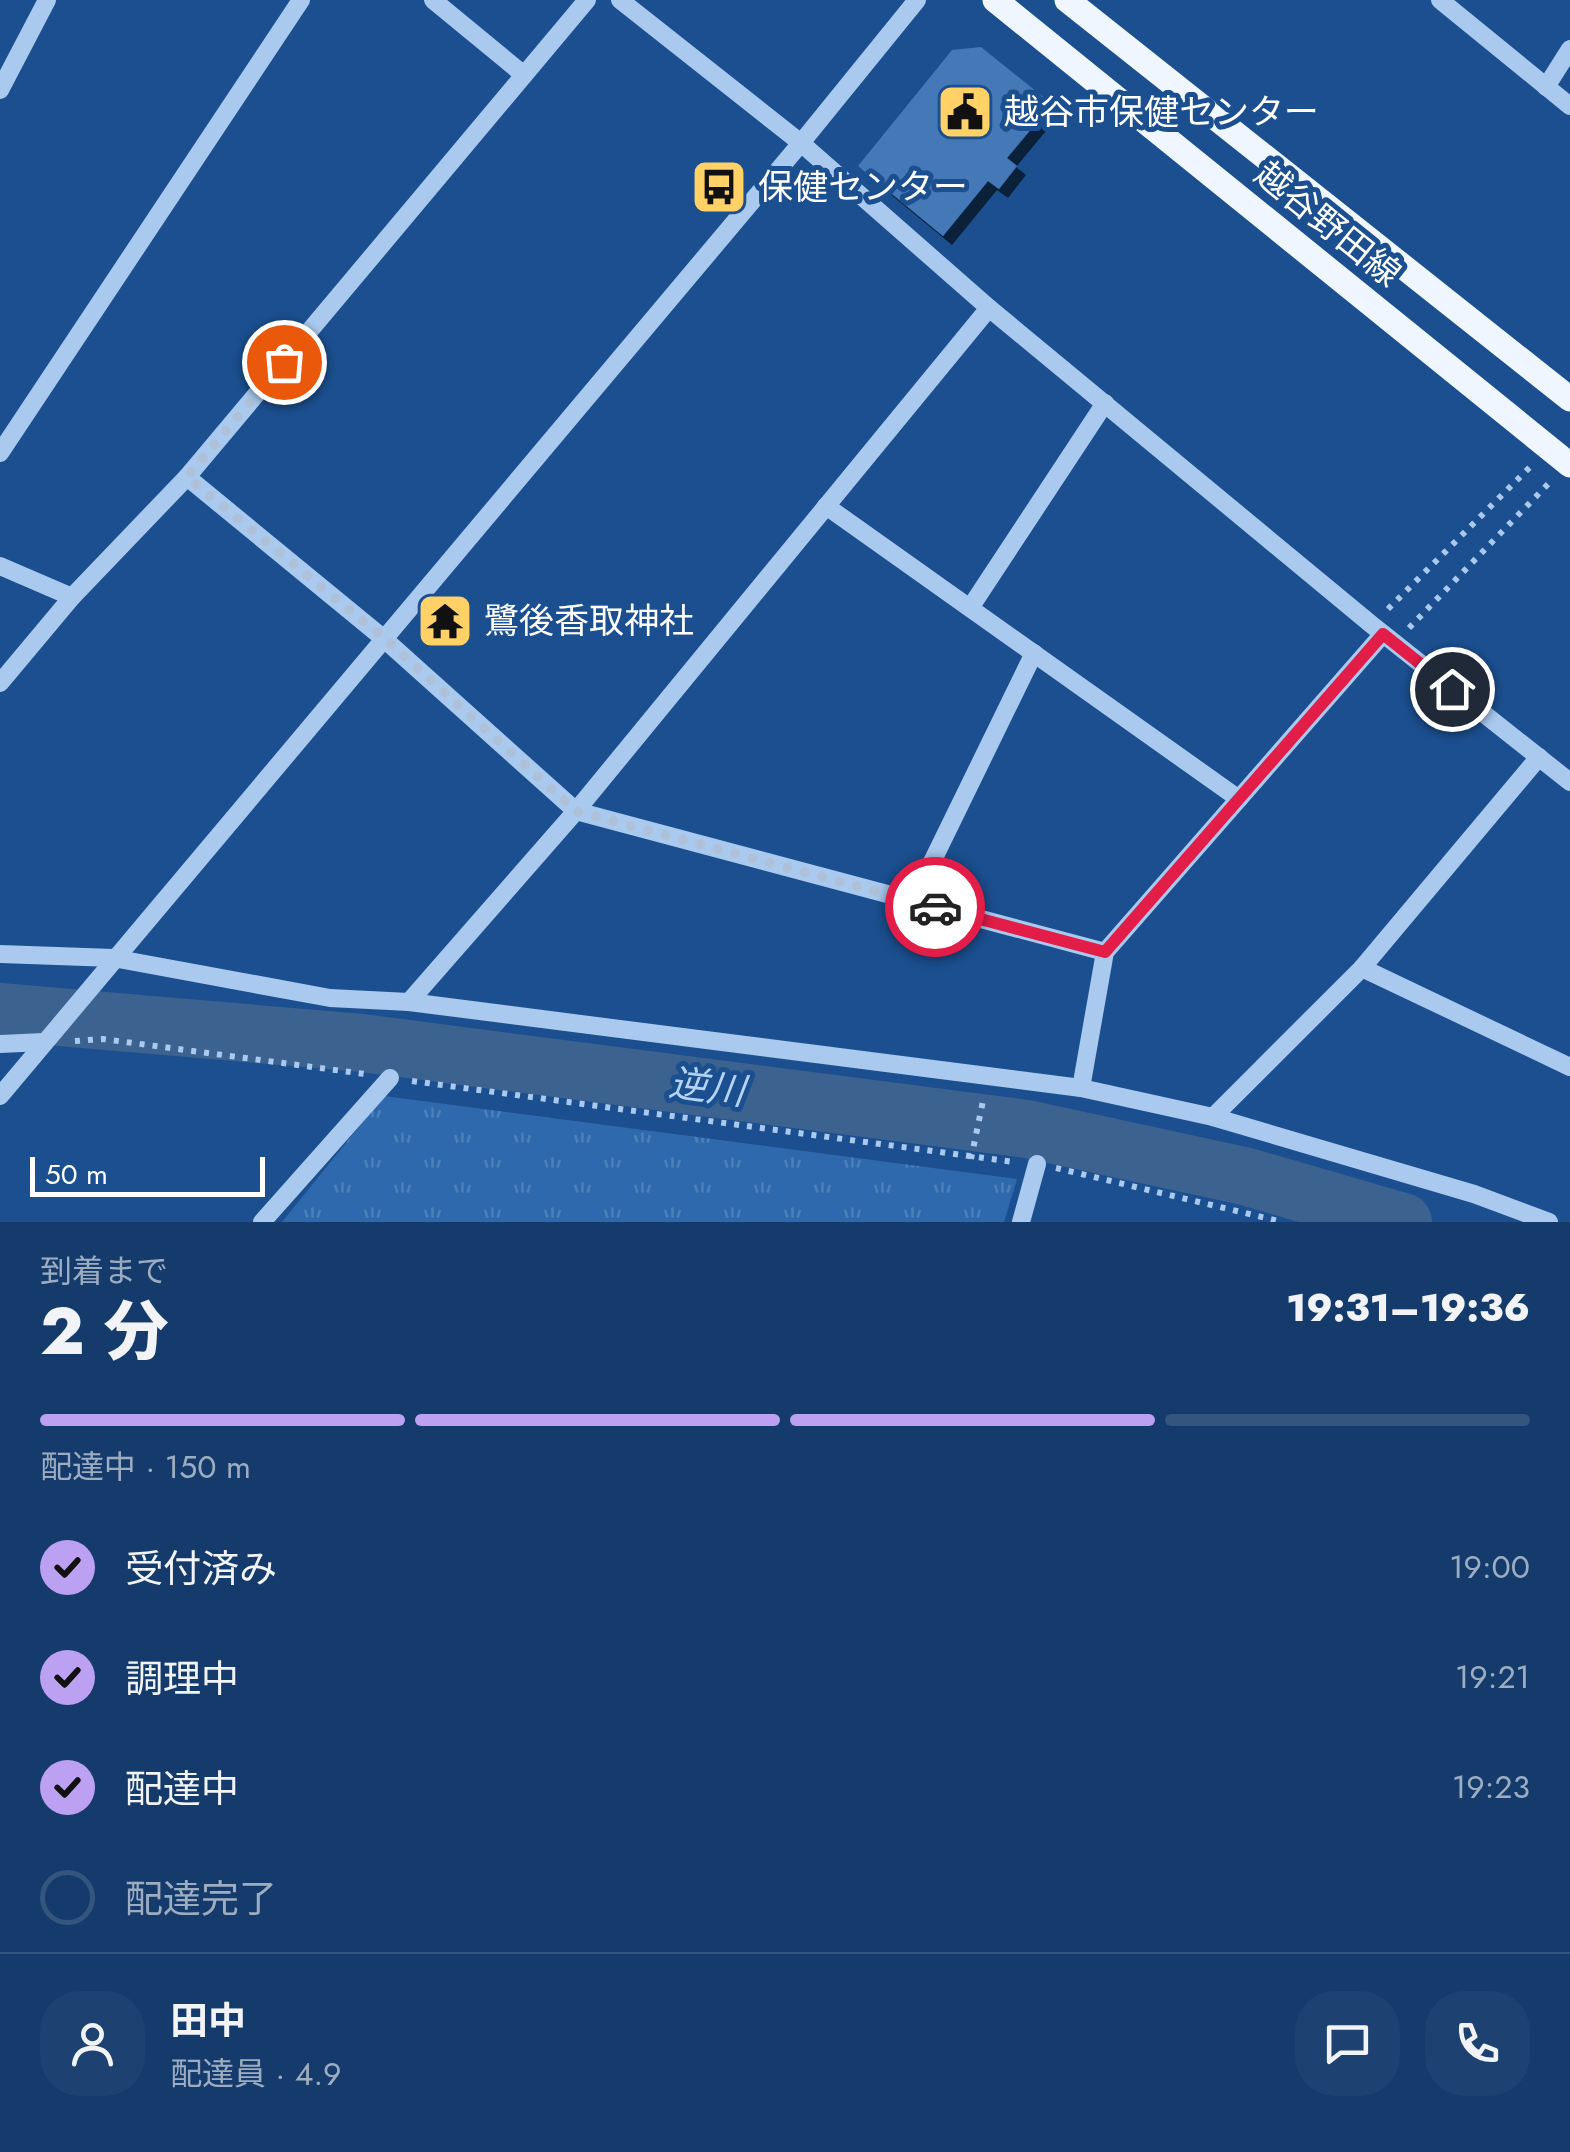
<!DOCTYPE html>
<html lang="ja">
<head>
<meta charset="utf-8">
<style>
  body { margin:0; font-family:Jost,"Noto Sans JP",sans-serif; background:#1d4271; color:#f1f3f6; height:100vh; display:flex; flex-direction:column; font-size:38px; white-space:nowrap }
  * { box-sizing:border-box; margin:0 }
  p { font-size:32px; color:#9dadc1 }
  .icon { flex:none; width:55px; height:55px; fill:none; stroke:currentColor; stroke-width:2; stroke-linecap:round; stroke-linejoin:round }
  .map { position:relative; height:1222px; overflow:hidden }
  .drawer { display:flex; flex-direction:column; background:#143b6b; flex:1 }
  .drawer>* { flex:none }
  .scale { position:absolute; left:30px; bottom:25px; width:235px; box-sizing:border-box; padding-left:10px; border:5px solid #fff; border-top:0; font-size:28px; line-height:35px; white-space:nowrap; color:#fff; -webkit-text-stroke:8px #1b4f8f; paint-order:stroke }
  .pin { position:absolute; display:grid; place-items:center; width:85px; height:85px; color:#fff; margin:-42px; border:5px solid #fff; border-radius:50%; box-shadow:0 2px 10px #0007 }
  .courier { position:absolute; display:grid; place-items:center; width:100px; height:100px; margin:-50px; border:8px solid #e11d48; border-radius:50%; background:#fff; color:#222; box-shadow:0 2px 12px #0007 }
  .headline em { font-style:normal; font-weight:800 }
  .headline div { display:flex; flex-direction:column-reverse }
  .headline { display:flex; align-items:center; justify-content:space-between; height:170px; padding:0 40px }
  h1 { font-size:65px; font-weight:800; line-height:75px }
  .bar { display:grid; grid-template-columns:repeat(4,1fr); gap:15px 10px; align-content:center; height:120px; padding:0 40px }
  .bar i { height:12px; border-radius:8px; background:#33557e }
  .bar .active { background:#bca0f2 }
  .bar p { grid-column:span 4 }
  .line { display:flex; align-items:center; gap:25px; padding:0 40px; border-top:2px solid #33557e }
  .line div { flex:1 }
  .round { display:grid; place-items:center; flex:none; width:105px; height:105px; border-radius:40px; background:#1d4271 }
  ol { padding:0 40px; list-style:none }
  li { display:flex; align-items:center; gap:30px; height:110px }
  li p { margin-inline-start:auto }
  li .icon { padding:10px; border-radius:50%; background:#bca0f2; color:#111; stroke-width:4 }
  li:last-child { color:#9dadc1 }
  li i { width:55px; height:55px; border:5px solid #33557e; border-radius:50% }
  .map>svg:first-child { display:block }
</style>
</head>
<body>
<div class="map">
<svg width="1570" height="1222" viewBox="0 0 1570 1222">
  <defs>
    <pattern id="park-tufts" width="24" height="20" patternUnits="userSpaceOnUse" patternTransform="scale(2.5)"><rect width="24" height="20" fill="#2e69ad"/><path d="M3 7l-1-3M5 7V3M7 7l1-3M15 17l-1-3M17 17v-4M19 17l1-3" fill="none" stroke="#4d80b9"/></pattern>
    <filter id="shadow"><feDropShadow dx="9" dy="9" stdDeviation="0" flood-color="#0009"/></filter>
  </defs>
  <rect width="100%" height="100%" fill="#1b4f8f"/>
  <path fill="url(#park-tufts)" d="M384 1096 1017 1179 1004 1222H282Z"/>
  <g fill="none" stroke-linecap="round" stroke-linejoin="round">
    <path stroke="#3c6290" stroke-width="58" d="M0 1012 362 1043 1027 1129 1244 1176 1403 1222"/>
  </g>
  <path fill="#4478b7" filter="url(#shadow)" d="M981 47 1052 104 1007 158 1017 166 999 189 988 181 943 236 858 166 952 50Z"/>
  <g fill="none" stroke-linecap="round" stroke-linejoin="round">
    <g stroke="#a9c9ee" stroke-width="6" stroke-dasharray="5 8" stroke-linecap="butt">
      <path d="M1388 609 1531 466"/>
      <path d="M1409 628 1550 482"/>
      <path d="M75 1041 103 1039 365 1074"/>
      <path d="M412 1081 1014 1162"/>
      <path d="M971 1159 984 1096"/>
      <path d="M1056 1168 1283 1222"/>
    </g>
    <g stroke="#a9c9ee" stroke-width="18">
      <path d="M433 0 524 75"/>
      <path d="M620 0 801 143 989 308 1372 625 1570 782"/>
      <path d="M1440 0 1570 106"/>
      <path d="M1546 87 1570 49"/>
      <path d="M0 90 47 0"/>
      <path d="M0 453 301 0"/>
      <path d="M187 477 383 638 576 811 1105 952"/>
      <path d="M826 506 1239 799"/>
      <path d="M0 566 72 597"/>
      <path d="M970 608 1105 403"/>
      <path d="M0 683 72 597 187 477 587 0"/>
      <path d="M913 901 1034 653"/>
      <path d="M0 954 113 958 330 998 409 1002 1081 1088 1213 1117 1474 1194 1549 1222"/>
      <path d="M1362 968 1570 1067"/>
      <path d="M409 1002 576 811 989 308"/>
      <path d="M0 1044 44 1042"/>
      <path d="M1081 1088 1105 952 1383 634"/>
      <path d="M0 1096 801 143 917 0"/>
      <path d="M1213 1117 1362 968 1539 757"/>
      <path d="M262 1222 390 1078"/>
      <path d="M1021 1222 1037 1164"/>
    </g>
    <g stroke="#f0f6ff" stroke-width="25">
      <path d="M995 0 1570 465"/>
      <path d="M1067 0 1570 399"/>
    </g>
  </g>
  <g fill="none" stroke-linecap="round" stroke-linejoin="round">
    <path stroke="#afc1d8" stroke-width="10" stroke-dasharray="0 18" d="M284 362 187 477 384 638 576 811 935 907"/>
    <path stroke="#e11d48" stroke-width="12" d="M935 907 1105 952 1383 634 1452 689"/>
  </g>
  <defs>
    <g id="civic-square" transform="scale(2.875)"><rect x="-9" y="-9" width="18" height="18" rx="4" fill="#ffd166" stroke="#1b4f8f"/><path d="M-.6-6.5H3V-4.5H.6V-3L4-1V1h2V6H-6V1h2V-1L-.6-3ZM-1.2 2.5V6h2.4V2.5Z" fill="#111"/></g>
    <g id="bus-square" transform="scale(2.875)"><rect x="-9" y="-9" width="18" height="18" rx="4" fill="#ffd166" stroke="#1b4f8f"/><path d="M-5-6H5V4H4V6H2V4H-2V6H-4V4H-5ZM-3.5-4V0h7V-4ZM-3.5 1.2v1.5H-2V1.2ZM2 1.2v1.5H3.5V1.2Z" fill="#111"/></g>
    <g id="temple-square" transform="scale(2.875)"><rect x="-9" y="-9" width="18" height="18" rx="4" fill="#ffd166" stroke="#1b4f8f"/><path d="M0-6L5-2H3V0L6.5 2.5H4V6H1.5V3h-3V6H-4V2.5H-6.5L-3 0V-2H-5Z" fill="#111"/></g>
  </defs>
  <g fill-rule="evenodd">
    <use href="#civic-square" x="965" y="112"/>
    <use href="#bus-square" x="719" y="187"/>
    <use href="#temple-square" x="445" y="621"/>
  </g>
  <g text-anchor="middle" stroke-width="10" stroke-linejoin="round" paint-order="stroke">
    <g font-size="35" fill="#fff" stroke="#1b4f8f" text-anchor="start">
      <text x="1004" y="124">越谷市保健センター</text>
      <text x="758" y="199">保健センター</text>
      <text x="484" y="633">鷺後香取神社</text>
    </g>
    <g font-size="35" fill="#fff" stroke="#1b4f8f">
      <text transform="translate(1328 224) rotate(39)" y="12">越谷野田線</text>
    </g>
    <g font-size="38" font-style="italic" fill="#b5d3f5" stroke="#1b4f8f">
      <text transform="translate(707 1087) rotate(7)" y="13">逆川</text>
    </g>
  </g>
</svg>
<div class="scale">50 m</div>
<div class="pin" style="left:284px;top:362px;background:#ea580c"><svg class="icon" aria-label="bag" viewBox="0 0 24 24"><path d="M5 8h14l-1 12H6zM9 8a3 3 0 0 1 6 0"/></svg></div>
<div class="pin" style="left:1452px;top:689px;background:#1f2937"><svg class="icon" aria-label="home" viewBox="0 0 24 24"><path d="M3 11l9-7 9 7M6 9v11h12V9"/></svg></div>
<div class="courier" style="left:935px;top:907px"><svg class="icon" aria-label="car" viewBox="0 0 24 24"><path d="M5 17H2v-5l4-1 3-4h7l3 4 3 1v5h-3M9 17h6M6 11h13"/><circle cx="7" cy="17" r="2"/><circle cx="17" cy="17" r="2"/></svg></div>
</div>
<section class="drawer">
<div class="headline"><div><h1>2 分</h1><p>到着まで</p></div><em>19:31–19:36</em></div>
<div class="bar"><i class="active"></i><i class="active"></i><i class="active"></i><i></i><p>配達中 · 150 m</p></div>
<ol>
<li><svg class="icon" aria-label="check" viewBox="0 0 24 24"><path d="M5 12l5 5 9-10"/></svg>受付済み<p>19:00</p></li>
<li><svg class="icon" aria-label="check" viewBox="0 0 24 24"><path d="M5 12l5 5 9-10"/></svg>調理中<p>19:21</p></li>
<li><svg class="icon" aria-label="check" viewBox="0 0 24 24"><path d="M5 12l5 5 9-10"/></svg>配達中<p>19:23</p></li>
<li><i></i>配達完了</li>
</ol>
<div class="line" style="height:180px"><a class="round"><svg class="icon" aria-label="person" viewBox="0 0 24 24"><circle cx="12" cy="8" r="4"/><path d="M4 21q1-7 8-7t8 7"/></svg></a><div><b>田中</b><p>配達員 · 4.9</p></div><a class="round"><svg class="icon" aria-label="chat" viewBox="0 0 24 24"><path d="M4 5h16v11H9l-5 4z"/></svg></a><a class="round"><svg class="icon" aria-label="phone" viewBox="0 0 24 24"><path d="M5 4h4l2 5-3 2q2 4 5 5l2-3 5 2v4C11 20 4 13 5 4z"/></svg></a></div>
</section>
</body>
</html>
